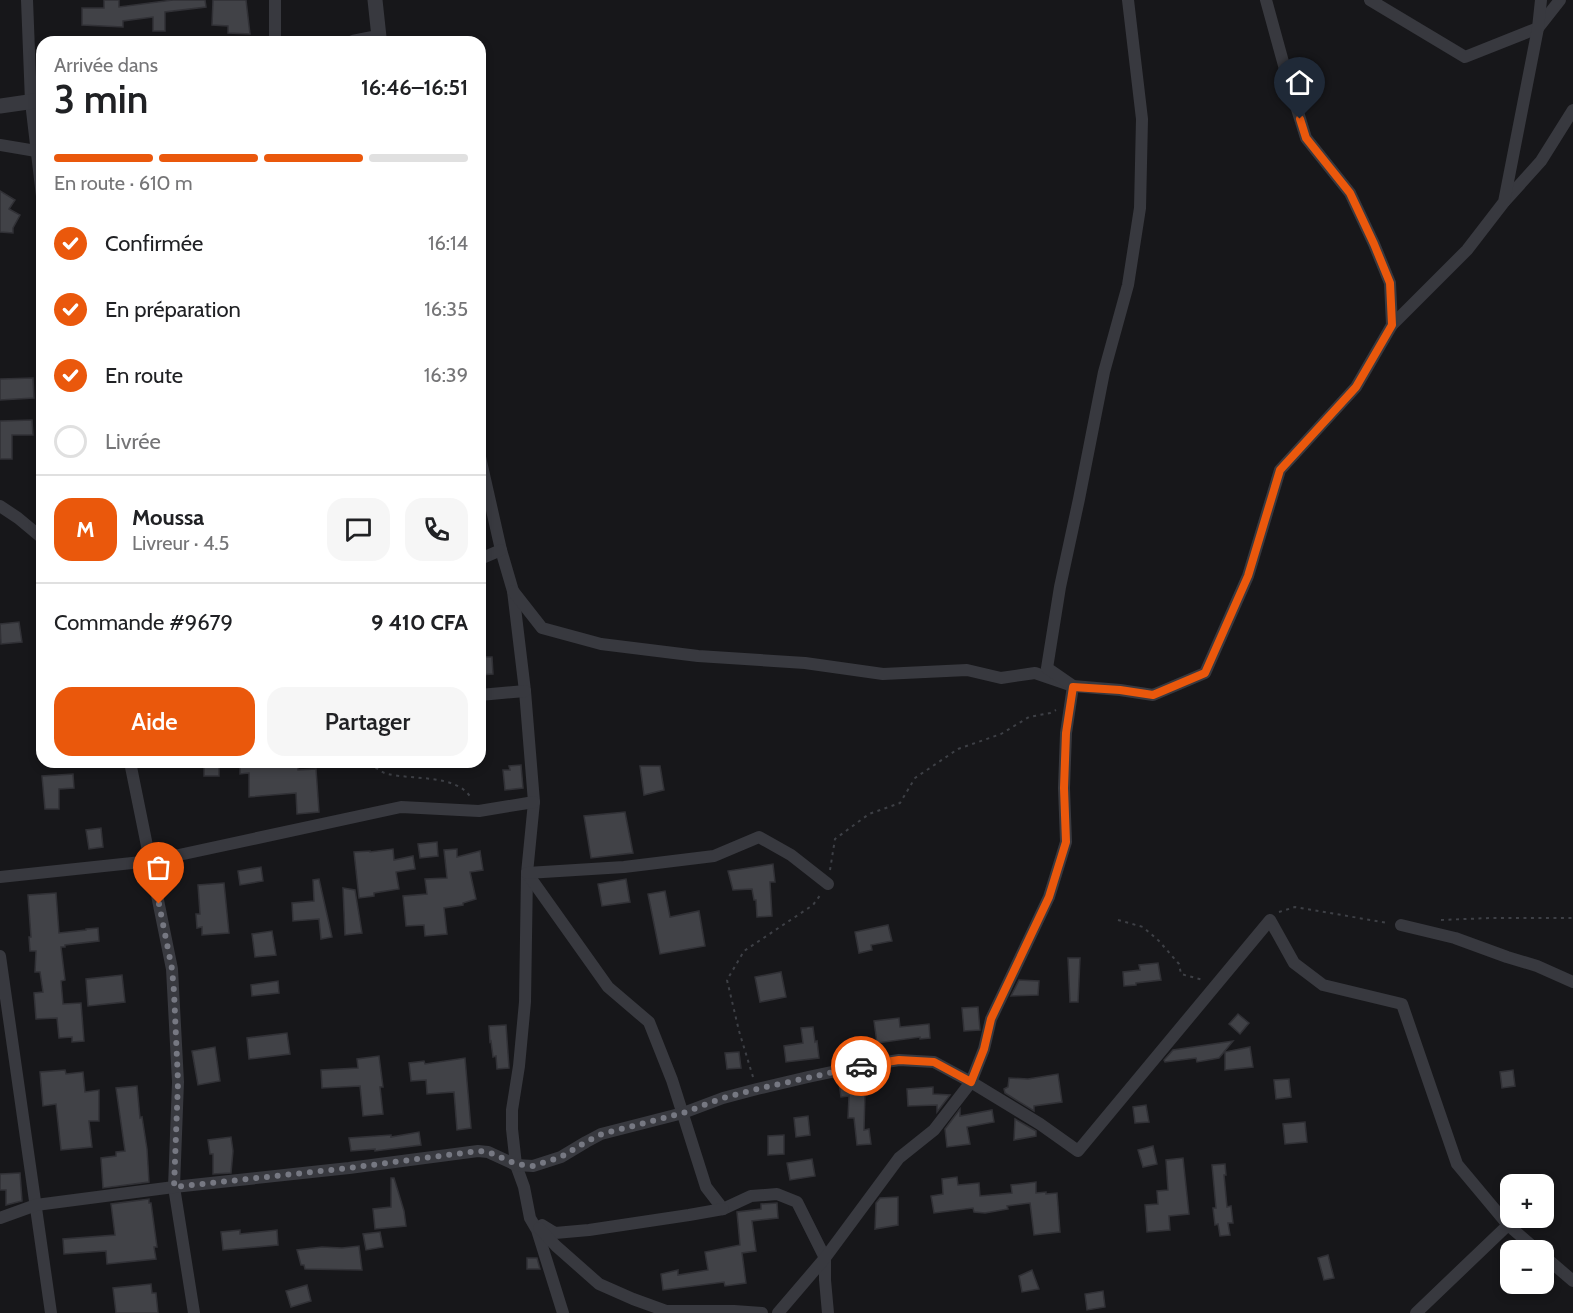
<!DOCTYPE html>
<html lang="fr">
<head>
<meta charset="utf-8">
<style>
  body { margin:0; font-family:Cabin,sans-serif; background:#f6f6f6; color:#202124; height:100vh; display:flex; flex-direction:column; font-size:22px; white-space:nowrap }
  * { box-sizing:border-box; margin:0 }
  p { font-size:20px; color:#757577 }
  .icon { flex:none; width:33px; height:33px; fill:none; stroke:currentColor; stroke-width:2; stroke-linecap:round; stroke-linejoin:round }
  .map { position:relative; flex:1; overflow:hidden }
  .details { position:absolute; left:36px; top:36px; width:450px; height:732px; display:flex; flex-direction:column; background:#fff; border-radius:18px; box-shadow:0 3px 9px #0003 }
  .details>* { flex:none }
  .fabs { position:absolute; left:1500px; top:1174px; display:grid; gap:12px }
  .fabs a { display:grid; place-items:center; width:54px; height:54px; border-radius:12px; background:#fff; box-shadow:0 3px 9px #0003; font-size:30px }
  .pin { position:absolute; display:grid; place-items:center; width:51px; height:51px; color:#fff; margin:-62px -26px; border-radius:50% 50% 50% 0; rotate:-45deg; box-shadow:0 0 6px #0007 }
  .pin .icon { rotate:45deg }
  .courier { position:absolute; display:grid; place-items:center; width:60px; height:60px; margin:-30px; border:4px solid #ea580c; border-radius:50%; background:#fff; color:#222; box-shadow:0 2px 8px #0007 }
  .summary em { font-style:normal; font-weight:600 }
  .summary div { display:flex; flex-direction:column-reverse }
  .summary { display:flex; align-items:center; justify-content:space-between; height:102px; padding:0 18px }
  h1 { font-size:39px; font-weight:600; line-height:45px }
  .bar { display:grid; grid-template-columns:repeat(4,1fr); gap:9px 6px; align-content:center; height:72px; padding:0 18px }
  .bar i { height:8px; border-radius:4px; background:#e0e0e0 }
  .bar .on { background:#ea580c }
  .bar p { grid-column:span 4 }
  .line { display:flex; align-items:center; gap:15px; padding:0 18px; border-top:2px solid #e0e0e0 }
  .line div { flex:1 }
  .round { display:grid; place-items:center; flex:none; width:63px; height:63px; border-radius:18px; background:#f6f6f6 }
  ol { padding:0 18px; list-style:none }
  li { display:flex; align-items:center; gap:18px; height:66px }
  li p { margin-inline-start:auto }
  li .icon { padding:6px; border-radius:50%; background:#ea580c; color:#fff; stroke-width:4 }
  li:last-child { color:#757577 }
  li i { width:33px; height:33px; border:3px solid #e0e0e0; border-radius:50% }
  .cta { display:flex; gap:12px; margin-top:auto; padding:12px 18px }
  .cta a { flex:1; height:69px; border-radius:18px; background:#ea580c; color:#fff; font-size:24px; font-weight:600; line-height:69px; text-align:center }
  .cta a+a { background:#f6f6f6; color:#202124 }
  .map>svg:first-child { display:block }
</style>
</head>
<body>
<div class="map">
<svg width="1573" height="1313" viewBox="0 0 1573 1313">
  <rect width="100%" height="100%" fill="#17171a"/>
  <g fill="#414247" stroke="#313136" stroke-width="1.5">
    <path d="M104 0H119V7L173 0H205L206 7 165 12V31H153V17L123 21V27L82 25V8H104Z"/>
    <path d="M213 0H246L250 34 228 33V26L212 25Z"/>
    <path d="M0 191 15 200 9 209 20 215 13 228V233L0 232Z"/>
    <path d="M33 378 34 398 0 400V379Z"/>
    <path d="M32 420 33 435H12V459H0V421Z"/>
    <path d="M19 622 22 642 1 644 0 624Z"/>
    <path d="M480 657H492L493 674 480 675Z"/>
    <path d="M240 762H297L298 770 316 769 319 812 297 814 296 793 249 797V773L240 774Z"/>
    <path d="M219 764V776H204V765Z"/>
    <path d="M521 765 523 788 505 790 503 770H510L509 766Z"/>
    <path d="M640 766H660L664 790 644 795Z"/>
    <path d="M73 774 74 788 59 789V809H45L42 776Z"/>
    <path d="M625 812 633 853 591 858 584 816Z"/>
    <path d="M101 828 103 847 89 849 86 830Z"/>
    <path d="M437 842 438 856 420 858 418 844Z"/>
    <path d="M393 849 394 860 413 856 415 869 396 872 399 889 374 893V896L359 898 354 852 370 851V852Z"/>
    <path d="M457 849V857L480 851 483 870 470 872 476 899 463 903V905L444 908 447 934 425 936 424 925 406 926 403 896 427 894 425 879 447 878 444 850Z"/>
    <path d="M773 864 775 882H770L772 916 757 917 756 900H754L752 889 733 890 728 871Z"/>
    <path d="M261 867 263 881 240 885 238 871Z"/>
    <path d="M319 879 332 937 321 939 319 919 293 921 292 903 314 901 313 880Z"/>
    <path d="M626 879 630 902 602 906 598 884Z"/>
    <path d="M224 883 229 933 202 935V927L197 928 196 914H200L198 885Z"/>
    <path d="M343 888 355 890 362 933 345 935Z"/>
    <path d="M665 891 670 917 699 911 705 946 660 954 648 894Z"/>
    <path d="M56 893 59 933 86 930V929L98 928 99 941 65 945V947H61L65 980 61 981 63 1004 81 1003 84 1041 72 1042V1037L59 1038 57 1018 36 1019 34 993 43 992 40 972H35L36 951H30L29 937H31L28 895Z"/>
    <path d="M888 925 892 941 871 945 872 950 859 953 855 932Z"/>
    <path d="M272 931 276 955 255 957 252 934Z"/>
    <path d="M1068 958H1080L1078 1002H1070Z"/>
    <path d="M1158 963 1161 980 1136 983V985L1124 986 1123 972 1140 970 1139 965Z"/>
    <path d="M781 972 786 997 760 1002 755 977Z"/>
    <path d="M122 975 125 1002 88 1006 86 979Z"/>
    <path d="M1019 980 1039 981 1038 995 1011 996Z"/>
    <path d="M278 981 279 993 252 996 251 985Z"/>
    <path d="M978 1007 980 1030 964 1031 962 1008Z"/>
    <path d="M1238 1014 1249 1023 1240 1034 1229 1024Z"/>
    <path d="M899 1018 900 1027 929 1024 930 1038 920 1039V1037L877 1043 874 1021Z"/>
    <path d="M506 1025 509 1068 497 1069 496 1056 493 1057 491 1041 490 1042 489 1026Z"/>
    <path d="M813 1027 815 1042 817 1041 819 1058 786 1062 784 1046 803 1043 801 1028Z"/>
    <path d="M287 1033 290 1054 249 1059 247 1038Z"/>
    <path d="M1233 1041 1219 1058 1197 1062 1196 1058 1165 1062 1164 1060 1173 1050Z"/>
    <path d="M215 1047 220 1081 198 1085 192 1051Z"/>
    <path d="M1250 1047 1253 1067 1225 1070V1052Z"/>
    <path d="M739 1052 741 1068 727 1069 725 1053Z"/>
    <path d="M379 1056 383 1087H380L383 1114 363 1116 360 1086 322 1088 321 1070 358 1068 357 1059Z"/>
    <path d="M465 1058 471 1128 457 1130 454 1092 427 1094 426 1080 411 1081 409 1063 424 1061 425 1064Z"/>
    <path d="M65 1070 66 1074 83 1072 85 1092 99 1090V1121H89L92 1147 61 1150 56 1104 43 1106 40 1072Z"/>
    <path d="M1513 1070 1515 1086 1502 1088 1500 1072Z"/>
    <path d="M1058 1074 1062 1102 1034 1106V1111L1005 1093 1004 1089 1008 1087 1009 1078 1028 1079Z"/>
    <path d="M864 1079 865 1092 864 1130 869 1129 871 1144 857 1145 854 1118H848L849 1096 841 1097 839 1083Z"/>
    <path d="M1289 1079 1291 1097 1276 1099 1274 1080Z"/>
    <path d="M137 1086 140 1118 142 1117 147 1149 149 1182 103 1188 101 1158 116 1156V1152L125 1151 116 1088Z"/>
    <path d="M933 1087V1094L950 1095 937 1112V1105L908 1106 907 1089Z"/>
    <path d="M1146 1105 1149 1122 1135 1123 1133 1107Z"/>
    <path d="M960 1109V1116L992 1110 994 1122 967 1127 970 1144 947 1147 945 1129Z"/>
    <path d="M808 1116 810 1135 796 1137 794 1118Z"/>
    <path d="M1015 1119 1036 1131V1136L1014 1140Z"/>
    <path d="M1305 1122 1307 1142 1285 1144 1283 1124Z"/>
    <path d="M419 1132 421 1145 375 1151V1149L351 1151 349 1138 391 1135V1137Z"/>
    <path d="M784 1135V1154L768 1155V1136Z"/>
    <path d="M231 1137 233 1151 231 1173 213 1174V1154H210L208 1140Z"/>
    <path d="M1153 1146 1157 1164 1143 1167 1138 1150Z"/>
    <path d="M1183 1158 1189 1214 1169 1216 1170 1230 1147 1232 1145 1205 1158 1204 1157 1191 1168 1190 1166 1160Z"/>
    <path d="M812 1159 815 1176 790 1180 787 1163Z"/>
    <path d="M1225 1164 1226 1175H1224L1227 1207 1231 1206 1233 1223H1228L1230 1235 1220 1236 1218 1224 1215 1225 1213 1208H1216L1212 1165Z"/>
    <path d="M20 1173 22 1201 6 1205V1190H0V1174Z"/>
    <path d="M957 1177 958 1185 979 1183 980 1196 1012 1193 1011 1185 1036 1182V1193L1046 1192V1194L1057 1193 1060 1232 1034 1235 1030 1203 1007 1206 1008 1209 985 1213 974 1212 973 1208 934 1213 931 1196 943 1194 942 1179Z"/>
    <path d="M391 1178H394L404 1211 406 1226 375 1229 373 1209 391 1207Z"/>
    <path d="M898 1197V1225L875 1229 876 1203 880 1198Z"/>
    <path d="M149 1199V1203H151L157 1247H154L156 1259 107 1264 106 1251 64 1254 63 1239 115 1235 111 1204Z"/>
    <path d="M777 1203 778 1218 752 1221 756 1251 742 1253 746 1283 725 1286 724 1282 663 1290 661 1274 678 1270V1275L708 1270 705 1252 740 1245 737 1212 761 1209V1204Z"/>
    <path d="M240 1230V1234L277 1230 278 1245 223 1250 221 1232Z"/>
    <path d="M380 1232 383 1247 366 1250 363 1234Z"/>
    <path d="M359 1246 362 1270 305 1269 304 1265H301L297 1250 322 1247 342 1248Z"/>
    <path d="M1328 1255 1334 1278 1324 1280 1318 1258Z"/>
    <path d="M527 1258H537L540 1269H527Z"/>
    <path d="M1032 1270 1039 1289 1022 1292 1019 1276Z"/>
    <path d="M151 1284 152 1293H156L158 1313H116L113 1288Z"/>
    <path d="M307 1285 311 1301 291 1307 286 1291Z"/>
    <path d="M1103 1291 1105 1307 1087 1310 1085 1294Z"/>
  </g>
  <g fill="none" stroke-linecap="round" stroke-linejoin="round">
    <g stroke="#3e4046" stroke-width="2" stroke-dasharray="3 4.5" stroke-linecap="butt">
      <path d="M371 762 372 765C377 768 382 773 388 774 413 780 457 774 471 798"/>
      <path d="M830 870 835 839 869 814 900 803 915 778 958 749 1001 734 1029 717 1050 713 1056 710"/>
      <path d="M1279 912 1295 907 1388 923"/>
      <path d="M1118 920 1143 927 1159 941 1179 964 1181 974 1203 980"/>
      <path d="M1441 920 1489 918H1573"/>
      <path d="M753 1077 739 1031 727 980 744 951 813 905 821 894"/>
    </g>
    <g stroke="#38393f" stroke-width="12">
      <path d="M27 0 31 102 42 196"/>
      <path d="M275 0V42"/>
      <path d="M1370 0 1465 57 1538 28 1560 0"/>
      <path d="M0 145 42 152"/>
      <path d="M1505 201 1541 161 1573 110"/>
      <path d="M1392 325 1467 250 1504 202 1538 28 1541 0"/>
      <path d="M480 457 501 550 513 591 525 691 534 802 527 873 525 1002 519 1066 512 1110V1129L516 1165 524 1187 530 1218 537 1230 563 1313"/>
      <path d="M0 506 18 518 42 538"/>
      <path d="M480 559 501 550"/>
      <path d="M513 591 542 628 601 644 698 656 805 663 883 674 967 670 1001 678 1035 673 1073 686 1120 690 1153 695 1205 673 1248 576 1280 470 1356 387 1392 325 1390 283 1374 244 1350 193 1306 138 1288 80 1266 0"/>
      <path d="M480 695 525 691"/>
      <path d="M130 762 172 969 178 1082 174 1187 194 1313"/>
      <path d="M527 873 608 987 649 1022 672 1080 706 1187 723 1209 751 1196 777 1194 797 1202 825 1258V1280L828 1313"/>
      <path d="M527 873 624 867 714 856 759 837 791 855 828 884"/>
      <path d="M0 877 151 861 401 807 479 811 534 802"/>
      <path d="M1401 925 1455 938 1507 957 1537 966 1573 982"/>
      <path d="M0 956 51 1313"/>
      <path d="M0 1218 36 1205 174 1187 349 1168 478 1151 488 1152 516 1165 533 1166 561 1157 586 1142 601 1134 683 1113 723 1098 757 1089 808 1077 855 1067 899 1060 934 1062 971 1082 1040 1124 1078 1151 1270 920 1294 963 1323 985 1402 1004 1457 1164 1508 1225 1538 1251"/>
      <path d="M542 1225 555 1233 589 1230 689 1215 723 1209"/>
      <path d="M539 1228 556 1246 599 1284 633 1299 666 1311H734L762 1313"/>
      <path d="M1544 1256 1573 1281"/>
      <path d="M778 1313 825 1258 899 1158 934 1130 971 1082 984 1049 991 1019 1049 897 1066 842 1064 788 1066 733 1073 686 1047 668 1060 587 1079 499 1104 372 1128 285 1140 208 1142 119 1128 0"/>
      <path d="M1416 1313 1508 1225"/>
    </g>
    <g stroke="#38393f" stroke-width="15">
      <path d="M354 42 379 37 375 0"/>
      <path d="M0 106 42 100"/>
    </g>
  </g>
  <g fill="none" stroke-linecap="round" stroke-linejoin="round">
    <path stroke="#767882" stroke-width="6" stroke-dasharray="0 10.8" d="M159 904 172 969 174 992 178 1082 174 1187 349 1168 478 1151 488 1152 516 1164 533 1166 561 1157 586 1142 602 1134 683 1113 723 1098 757 1089 861 1066"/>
    <path stroke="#ea580c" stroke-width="8" d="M861 1066 899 1060 934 1062 971 1082 984 1049 991 1019 1049 897 1066 842 1064 788 1066 733 1073 687 1120 690 1153 695 1205 673 1248 576 1280 470 1356 387 1392 325 1390 283 1374 244 1350 193 1306 138 1300 119"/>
  </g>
</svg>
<div class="fabs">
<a>+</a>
<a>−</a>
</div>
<div class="pin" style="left:159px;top:904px;background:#ea580c"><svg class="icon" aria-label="bag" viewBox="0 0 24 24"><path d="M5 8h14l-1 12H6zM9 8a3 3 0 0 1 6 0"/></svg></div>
<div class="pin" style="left:1300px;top:119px;background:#1f2937"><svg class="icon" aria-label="home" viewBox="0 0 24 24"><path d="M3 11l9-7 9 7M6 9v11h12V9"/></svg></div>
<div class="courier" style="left:861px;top:1066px"><svg class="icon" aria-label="car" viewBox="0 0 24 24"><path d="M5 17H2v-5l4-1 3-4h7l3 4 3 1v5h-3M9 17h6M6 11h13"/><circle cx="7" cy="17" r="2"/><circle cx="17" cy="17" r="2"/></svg></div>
<section class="details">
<div class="summary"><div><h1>3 min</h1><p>Arrivée dans</p></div><em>16:46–16:51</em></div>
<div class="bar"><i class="on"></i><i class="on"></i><i class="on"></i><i></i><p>En route · 610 m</p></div>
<ol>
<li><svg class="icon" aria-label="check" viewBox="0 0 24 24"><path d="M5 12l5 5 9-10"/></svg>Confirmée<p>16:14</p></li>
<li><svg class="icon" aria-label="check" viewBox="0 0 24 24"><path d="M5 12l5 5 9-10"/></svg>En préparation<p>16:35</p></li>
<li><svg class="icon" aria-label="check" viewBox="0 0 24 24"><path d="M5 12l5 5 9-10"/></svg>En route<p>16:39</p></li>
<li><i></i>Livrée</li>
</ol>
<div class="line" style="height:108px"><b class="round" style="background:#ea580c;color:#fff">M</b><div><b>Moussa</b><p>Livreur · 4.5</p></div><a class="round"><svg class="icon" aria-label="chat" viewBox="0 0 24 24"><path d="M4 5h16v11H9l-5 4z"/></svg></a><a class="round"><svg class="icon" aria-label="phone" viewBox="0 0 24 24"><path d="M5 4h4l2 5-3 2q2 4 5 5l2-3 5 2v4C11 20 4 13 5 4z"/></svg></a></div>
<div class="line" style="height:78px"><div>Commande #9679</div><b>9 410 CFA</b></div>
<div class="cta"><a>Aide</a><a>Partager</a></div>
</section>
</div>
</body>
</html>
